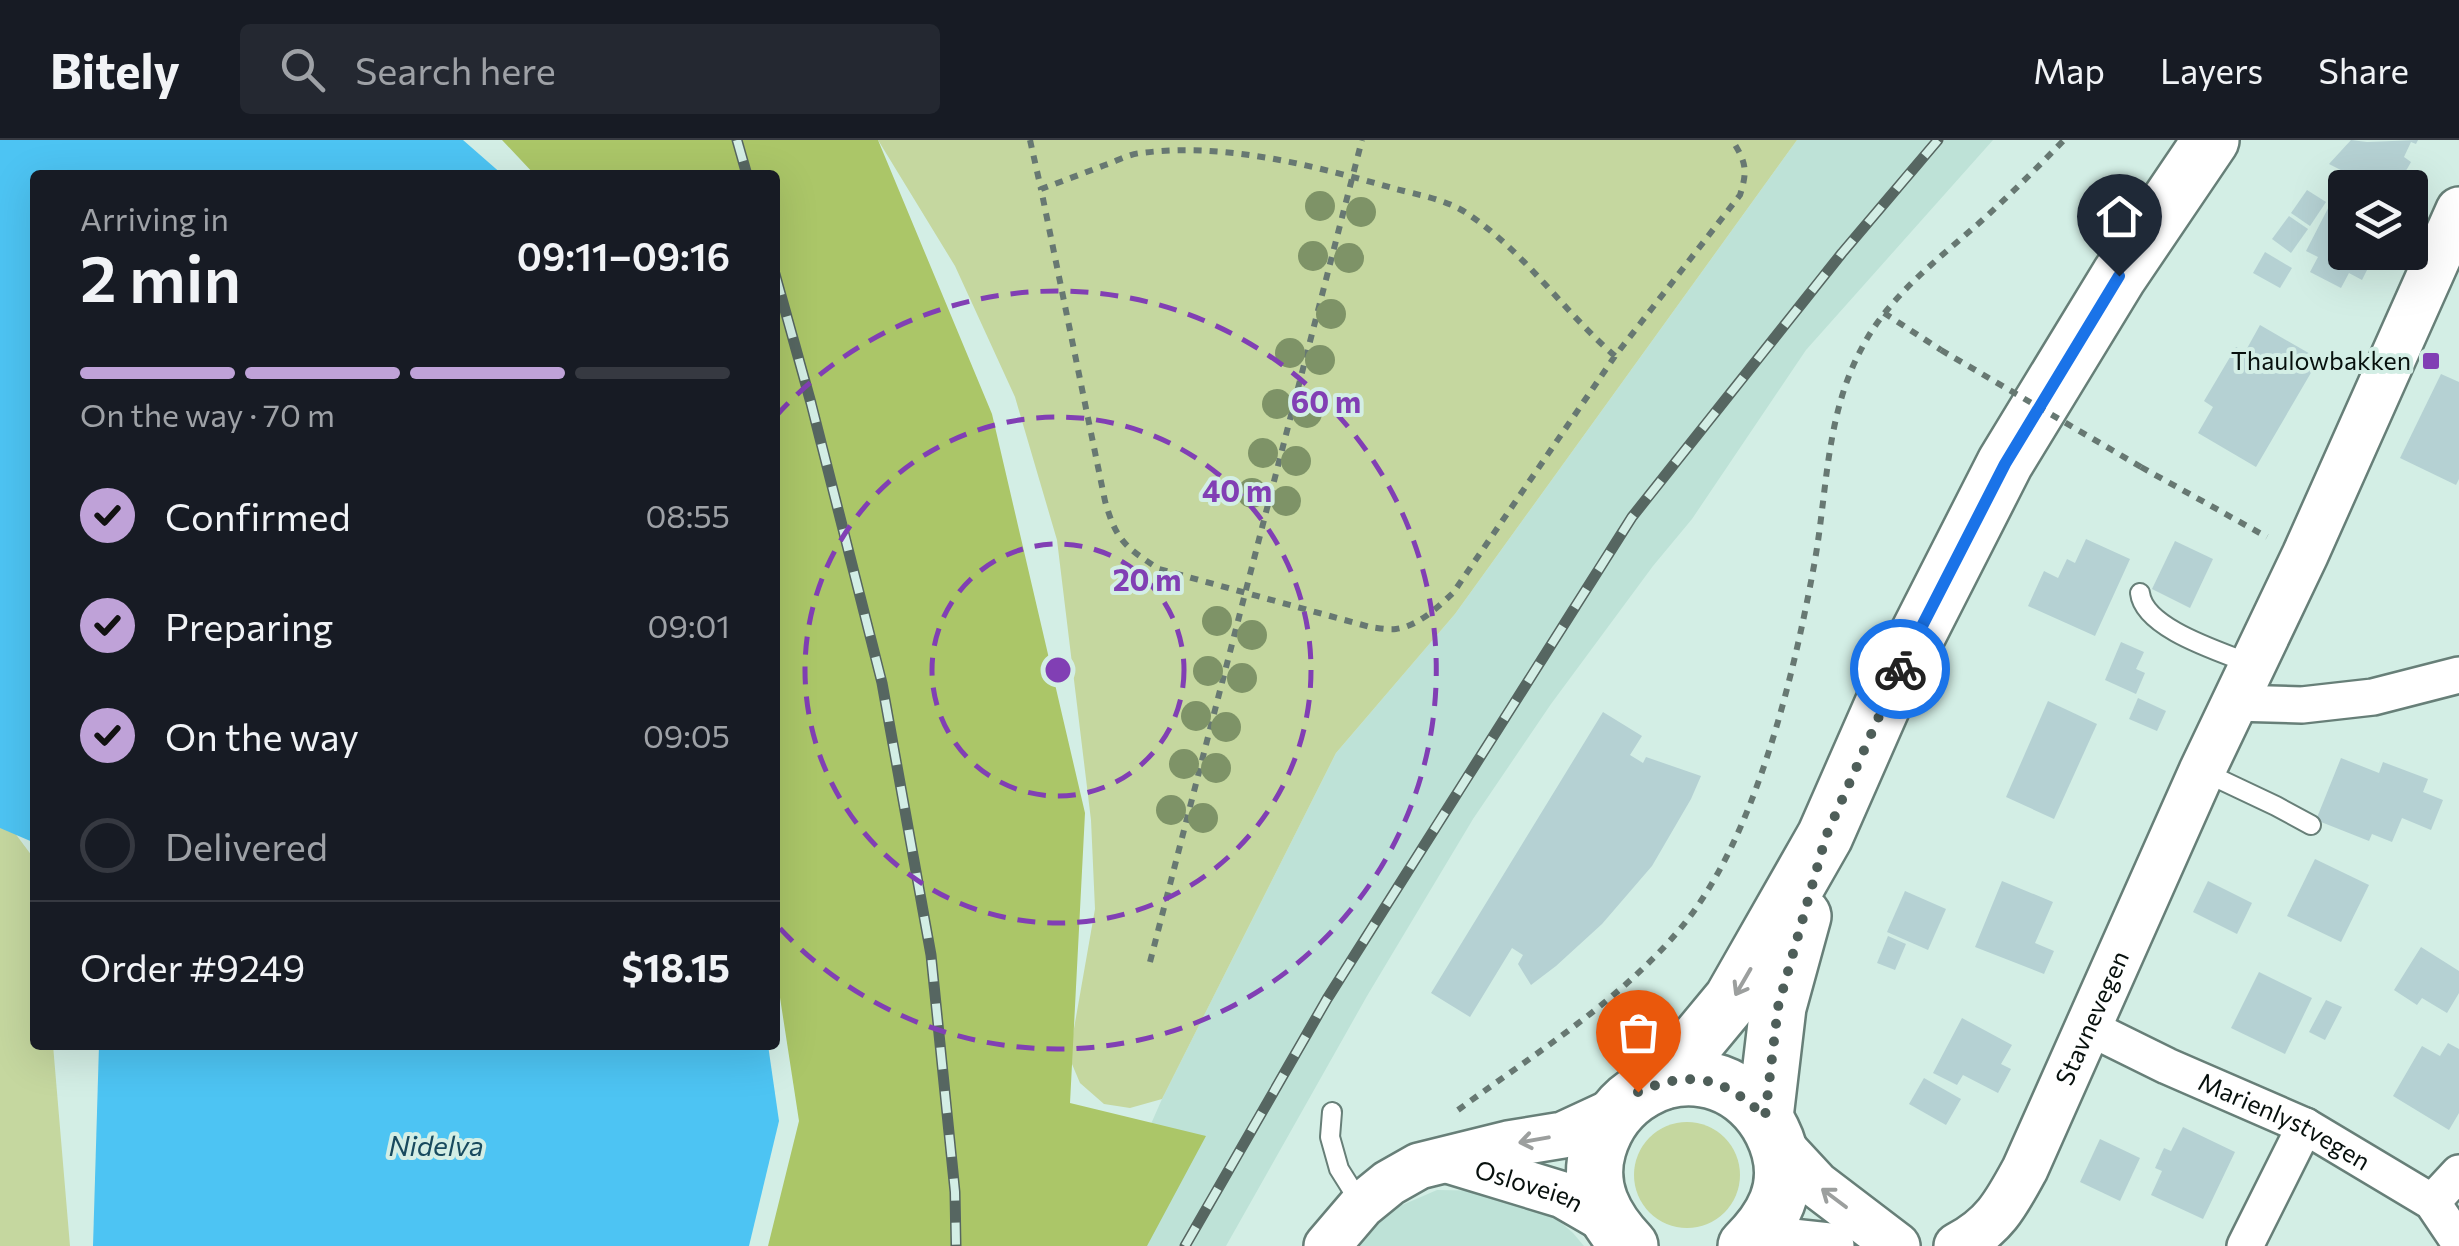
<!DOCTYPE html>
<html lang="en">
<head>
<meta charset="utf-8">
<style>
  body { margin:0; font-family:Commissioner,sans-serif; background:#242831; color:#f1f3f6; height:100vh; display:flex; flex-direction:column; font-size:38px; white-space:nowrap }
  * { box-sizing:border-box; margin:0 }
  p { font-size:32px; color:#9ea1a6 }
  .icon { flex:none; width:55px; height:55px; fill:none; stroke:currentColor; stroke-width:2; stroke-linecap:round; stroke-linejoin:round }
  .map { position:relative; flex:1; overflow:hidden }
  .details { position:absolute; left:30px; top:30px; width:750px; height:880px; display:flex; flex-direction:column; background:#171b24; border-radius:10px; box-shadow:0 10px 40px #0002 }
  .details>* { flex:none }
  .controls { position:absolute; left:2328px; top:30px; display:grid; gap:20px }
  .controls a { display:grid; place-items:center; width:100px; height:100px; border-radius:10px; background:#171b24; box-shadow:0 10px 40px #0002; font-size:50px }
  .pin { position:absolute; display:grid; place-items:center; width:85px; height:85px; color:#fff; margin:-102px -42px; border-radius:50% 50% 50% 0; rotate:-45deg; box-shadow:0 0 10px #0007 }
  .pin .icon { rotate:45deg }
  .courier { position:absolute; display:grid; place-items:center; width:100px; height:100px; margin:-50px; border:8px solid #1a73e8; border-radius:50%; background:#fff; color:#222; box-shadow:0 2px 12px #0007 }
  .summary em { font-style:normal; font-weight:600 }
  .summary div { display:flex; flex-direction:column-reverse }
  .summary { display:flex; align-items:center; justify-content:space-between; height:170px; padding:0 50px }
  h1 { font-size:65px; font-weight:600; line-height:75px }
  .bar { display:grid; grid-template-columns:repeat(4,1fr); gap:15px 10px; align-content:center; height:120px; padding:0 50px }
  .bar i { height:12px; border-radius:8px; background:#363941 }
  .bar .current { background:#bfa2d8 }
  .bar p { grid-column:span 4 }
  .line { display:flex; align-items:center; gap:25px; padding:0 50px; border-top:2px solid #363941 }
  .line div { flex:1 }
  ol { padding:0 50px; list-style:none }
  li { display:flex; align-items:center; gap:30px; height:110px }
  li p { margin-inline-start:auto }
  li .icon { padding:10px; border-radius:50%; background:#bfa2d8; color:#111; stroke-width:4 }
  li:last-child { color:#9ea1a6 }
  li i { width:55px; height:55px; border:5px solid #363941; border-radius:50% }
  header { display:flex; align-items:center; gap:60px; box-sizing:border-box; height:140px; padding:0 50px; background:#171b24; border-bottom:2px solid #363941 }
  header strong { font-size:48px }
  nav { display:flex; gap:55px; margin-inline-start:auto; font-size:35px }
  .search { width:700px; height:90px; background:#242831; display:flex; align-items:center; gap:25px; box-sizing:border-box; padding:0 35px; border-radius:10px; color:#9ea1a6; font-size:38px }
  .map>svg:first-child { display:block }
</style>
</head>
<body>
<header>
<strong>Bitely</strong>
<div class="search"><svg class="icon" aria-label="search" viewBox="0 0 24 24"><circle cx="10" cy="10" r="6"/><path d="M15 15l6 6"/></svg>Search here</div>
<nav><a>Map</a><a>Layers</a><a>Share</a></nav>
</header>
<div class="map">
<svg width="2459" height="1106" viewBox="0 0 2459 1106">
  <rect width="100%" height="100%" fill="#d3eee5"/>
  <g fill="#bee2d7">
    <path d="M1797 0H1993L1806 210 1692 379 1653 426 1551 564 1473 679 1367 856 1226 1106H1097L1162 959 1336 613 1455 474Z"/>
    <path d="M1437 1050 1496 1051 1536 1061 1573 1093 1584 1106H1358L1365 1095 1393 1069Z"/>
  </g>
  <g fill="#c5d79f">
    <path d="M878 0H1797L1455 474 1336 613 1162 959 1130 968 1104 964 1080 943 1069 917 1095 769 1091 680 1057 400 1015 257 955 126Z"/>
    <path d="M0 673 35 720V905H53L70 1106H0Z"/>
    <circle cx="1687" cy="1035" r="53"/>
  </g>
  <path fill="#abc668" d="M502 0H878L992 274 1085 673 1070 963 1206 996 1147 1106H768L799 981 775 825V35H535Z"/>
  <g fill="#4dc4f3">
    <path d="M0 0H463L503 35H35V703L0 688Z"/>
    <path d="M99 905H768L779 981 749 1106H93Z"/>
  </g>
  <g fill="#b5d1d3">
    <path d="M2351 0 2367 2 2418 0 2416 4 2411 2 2404 17 2411 22 2396 48H2376L2329 24Z"/>
    <path d="M2340 45 2345 48V112H2376L2362 140 2349 133 2341 148 2310 132 2318 117 2306 111Z"/>
    <path d="M2307 50 2326 62 2310 86 2291 73Z"/>
    <path d="M2289 76 2308 89 2291 113 2272 99Z"/>
    <path d="M2265 112 2292 128 2280 148 2253 133Z"/>
    <path d="M2260 185 2319 219 2256 327 2198 293 2213 267 2204 261 2236 207 2245 212Z"/>
    <path d="M2441 234 2459 242V339L2456 345 2400 318Z"/>
    <path d="M2086 399 2130 419 2095 496 2028 466 2044 431 2058 438 2067 419 2075 423Z"/>
    <path d="M2175 401 2213 419 2190 468 2152 449Z"/>
    <path d="M2121 502 2144 512 2136 529 2145 533 2136 554 2105 540Z"/>
    <path d="M2138 558 2166 571 2157 591 2129 579Z"/>
    <path d="M2048 561 2097 584 2054 679 2006 657Z"/>
    <path d="M1603 572 1642 596 1630 615 1643 623 1646 617 1701 636 1691 659 1652 726 1602 784 1556 826 1531 845 1518 824 1523 815 1512 808 1470 877 1431 853Z"/>
    <path d="M2341 618 2379 633 2383 622 2428 639 2423 652 2443 660 2431 690 2402 678 2392 702 2372 694 2369 701 2316 680Z"/>
    <path d="M2315 719 2369 745 2341 802 2287 776Z"/>
    <path d="M2002 741 2053 762 2035 803 2054 811 2044 834 1975 807Z"/>
    <path d="M2208 741 2252 763 2237 794 2193 772Z"/>
    <path d="M1905 751 1946 769 1928 810 1887 792Z"/>
    <path d="M1888 796 1906 804 1895 830 1877 823Z"/>
    <path d="M2421 807 2459 831V853L2447 873 2422 858 2417 865 2394 850Z"/>
    <path d="M2259 832 2312 858 2285 914 2231 888Z"/>
    <path d="M2326 860 2342 867 2325 900 2309 892Z"/>
    <path d="M1962 878 2012 905 2001 924 2011 929 1998 953 1963 935 1957 945 1933 933Z"/>
    <path d="M2448 903 2459 909V973L2449 990 2393 956 2422 906 2440 916Z"/>
    <path d="M1924 938 1961 959 1946 985 1909 964Z"/>
    <path d="M2183 987 2235 1012 2203 1079 2151 1055 2162 1031 2155 1028 2164 1008 2171 1011Z"/>
    <path d="M2100 999 2140 1018 2120 1061 2080 1042Z"/>
  </g>
  <g fill="none" stroke-linecap="round" stroke-linejoin="round">
    <g stroke="#677f78" stroke-width="22">
      <g id="service">
        <path d="M2140 453C2144 489 2222 512 2251 524"/>
        <path d="M2202 631 2276 666 2311 685"/>
        <path d="M1332 972 1330 997 1339 1029 1361 1064"/>
      </g>
    </g>
    <g stroke="#677f78" stroke-width="40">
      <g id="minor">
        <path d="M2234 563 2302 565 2373 557 2459 535"/>
        <path id="s1" d="M2088 887 2167 926 2305 986 2432 1062 2459 1102"/>
        <path d="M2432 1062 2459 1033"/>
        <path d="M2245 1106 2305 986"/>
      </g>
    </g>
    <g stroke="#677f78" stroke-width="50">
      <g id="tertiary">
        <path d="M1778 1003 1817 1045 1897 1106"/>
        <path id="s2" d="M1448 1020 1563 1055 1608 1081"/>
        <path d="M1327 1106 1362 1065 1389 1043 1419 1026 1508 1004 1563 995 1617 970"/>
        <path d="M1760 1106 1794 1102 1831 1106"/>
        <path id="s3" d="M1957 1106C1994 1087 2006 1064 2025 1029L2202 631 2305 415 2459 70"/>
      </g>
    </g>
    <g stroke="#677f78" stroke-width="60">
      <g id="trunk">
        <path d="M1664 941 1732 859 1825 696 1887 555 2005 323 2119 136 2211 0"/>
        <path d="M1765 977 1778 867 1803 776"/>
        <path d="M1630 1106C1604 1079 1587 1047 1598 1009 1613 957 1666 925 1719 943 1765 959 1795 1016 1777 1062 1770 1080 1759 1093 1746 1106"/>
      </g>
    </g>
    <g stroke="#677872" stroke-width="6" stroke-dasharray="8 8" stroke-linecap="butt">
      <path d="M1030 0 1041 49"/>
      <path d="M1884 173 1941 210"/>
      <path d="M1615 216C1562 170 1527 114 1468 74 1448 60 1419 55 1396 49 1315 26 1226 2 1141 13 1129 14 1117 21 1105 25 1084 33 1063 41 1041 49L1105 361C1116 400 1125 407 1159 429L1370 487C1378 488 1388 490 1396 489 1418 486 1437 468 1453 453L1615 216 1740 55C1748 30 1746 22 1732 0"/>
      <path d="M2141 327 2267 397"/>
      <path d="M1150 822 1362 0"/>
      <path d="M1458 970C1534 914 1619 862 1680 789 1754 701 1792 543 1813 431 1828 354 1824 275 1864 204 1890 156 1937 120 1978 84 2008 57 2036 29 2064 0"/>
    </g>
    <use href="#service" stroke="#fff" stroke-width="18"/>
    <use href="#minor" stroke="#fff" stroke-width="35"/>
    <use href="#tertiary" stroke="#fff" stroke-width="45"/>
    <use href="#trunk" stroke="#fff" stroke-width="55"/>
    <g stroke="#566661" stroke-width="11">
      <g id="rail">
        <path d="M737 0 747 35"/>
        <path d="M775 134 811 263 882 543 931 815 955 1052 956 1106"/>
        <path d="M1185 1106 1327 859 1632 377 1842 113 1938 0"/>
      </g>
    </g>
    <use href="#rail" stroke="#d3eee5" stroke-width="8" stroke-dasharray="22" stroke-linecap="butt"/>
    <path stroke="#677872" stroke-width="6" stroke-dasharray="8 8" stroke-linecap="butt" d="M1941 210 2141 327"/>
  </g>
  <g fill="#7e9367">
    <circle cx="1320" cy="66" r="15"/>
    <circle cx="1361" cy="72" r="15"/>
    <circle cx="1313" cy="116" r="15"/>
    <circle cx="1349" cy="118" r="15"/>
    <circle cx="1331" cy="174" r="15"/>
    <circle cx="1290" cy="213" r="15"/>
    <circle cx="1320" cy="220" r="15"/>
    <circle cx="1277" cy="264" r="15"/>
    <circle cx="1307" cy="273" r="15"/>
    <circle cx="1263" cy="313" r="15"/>
    <circle cx="1296" cy="321" r="15"/>
    <circle cx="1252" cy="353" r="15"/>
    <circle cx="1286" cy="361" r="15"/>
    <circle cx="1217" cy="481" r="15"/>
    <circle cx="1252" cy="495" r="15"/>
    <circle cx="1208" cy="531" r="15"/>
    <circle cx="1242" cy="538" r="15"/>
    <circle cx="1196" cy="576" r="15"/>
    <circle cx="1226" cy="587" r="15"/>
    <circle cx="1184" cy="624" r="15"/>
    <circle cx="1216" cy="628" r="15"/>
    <circle cx="1171" cy="670" r="15"/>
    <circle cx="1203" cy="678" r="15"/>
  </g>
  <defs><path id="oneway-shaft" d="M-6 0H5M1.5-3L5.5 0L1.5 3" fill="none" stroke-width="1.6" stroke-linecap="round" stroke-linejoin="round" transform="scale(2.5)"/></defs>
  <g stroke="#9c9f9e">
    <use href="#oneway-shaft" transform="translate(1743 842) rotate(120)"/>
    <use href="#oneway-shaft" transform="translate(1534 1000) rotate(170)"/>
    <use href="#oneway-shaft" transform="translate(1834 1058) rotate(-143)"/>
  </g>
  <g fill="none" stroke-linecap="round" stroke-linejoin="round">
    <path stroke="#4e5e59" stroke-width="10" stroke-dasharray="0 18" d="M1638 952C1691 929 1724 937 1765 977L1778 867 1826 696 1900 529"/>
    <path stroke="#1a73e8" stroke-width="12" d="M1900 529 2005 324 2119 136"/>
  </g>
  <g fill="none" stroke="#813fb4" stroke-width="5" stroke-dasharray="18 12">
    <circle cx="1058" cy="530" r="126"/>
    <circle cx="1058" cy="530" r="253"/>
    <path d="M776 276A379 379 0 1 1 776 784"/>
  </g>
  <rect fill="#813fb4" stroke="#d3eee5" stroke-width="4" x="2421" y="211" width="20" height="20" rx="5"/>
  <g text-anchor="middle" stroke-width="8" stroke-linejoin="round" paint-order="stroke">
    <g font-size="25" fill="#07100d" stroke="#d3eee5" text-anchor="end">
      <text x="2411" y="230">Thaulowbakken</text>
    </g>
    <g font-size="25" fill="#07100d" stroke="#d3eee5">
      <text dy="9" stroke="none"><textPath href="#s3" startOffset="270">Stavnevegen</textPath></text>
      <text dy="9" stroke="none"><textPath href="#s1" startOffset="218">Marienlystvegen</textPath></text>
      <text dy="9" stroke="none"><textPath href="#s2" startOffset="85">Osloveien</textPath></text>
    </g>
    <g font-size="28" font-style="italic" fill="#184a5e" stroke="#d3eee5">
      <text x="436" y="1016">Nidelva</text>
    </g>
  </g>
  <circle cx="1058" cy="530" r="15" fill="#813fb4" stroke="#d3eee5" stroke-width="5"/>
  <g font-size="30" text-anchor="middle" font-weight="bold" fill="#813fb4" stroke="#d3eee5" stroke-width="8" stroke-linejoin="round" paint-order="stroke">
    <text x="1326" y="273">60 m</text>
    <text x="1237" y="362">40 m</text>
    <text x="1147" y="451">20 m</text>
  </g>
</svg>
<div class="controls">
<a><svg class="icon" aria-label="layers" viewBox="0 0 24 24"><path d="M12 4l9 5-9 5-9-5zM3 14l9 5 9-5"/></svg></a>
</div>
<div class="pin" style="left:1638px;top:952px;background:#ea580c"><svg class="icon" aria-label="bag" viewBox="0 0 24 24"><path d="M5 8h14l-1 12H6zM9 8a3 3 0 0 1 6 0"/></svg></div>
<div class="pin" style="left:2119px;top:136px;background:#1f2937"><svg class="icon" aria-label="home" viewBox="0 0 24 24"><path d="M3 11l9-7 9 7M6 9v11h12V9"/></svg></div>
<div class="courier" style="left:1900px;top:529px"><svg class="icon" aria-label="bike" viewBox="0 0 24 24"><circle cx="6" cy="16" r="4"/><circle cx="18" cy="16" r="4"/><path d="M6 16l4-8h5l3 8M10 8l3 8H6M13 5h3"/></svg></div>
<section class="details">
<div class="summary"><div><h1>2 min</h1><p>Arriving in</p></div><em>09:11–09:16</em></div>
<div class="bar"><i class="current"></i><i class="current"></i><i class="current"></i><i></i><p>On the way · 70 m</p></div>
<ol>
<li><svg class="icon" aria-label="check" viewBox="0 0 24 24"><path d="M5 12l5 5 9-10"/></svg>Confirmed<p>08:55</p></li>
<li><svg class="icon" aria-label="check" viewBox="0 0 24 24"><path d="M5 12l5 5 9-10"/></svg>Preparing<p>09:01</p></li>
<li><svg class="icon" aria-label="check" viewBox="0 0 24 24"><path d="M5 12l5 5 9-10"/></svg>On the way<p>09:05</p></li>
<li><i></i>Delivered</li>
</ol>
<div class="line" style="height:130px"><div>Order #9249</div><b>$18.15</b></div>
</section>
</div>
</body>
</html>
